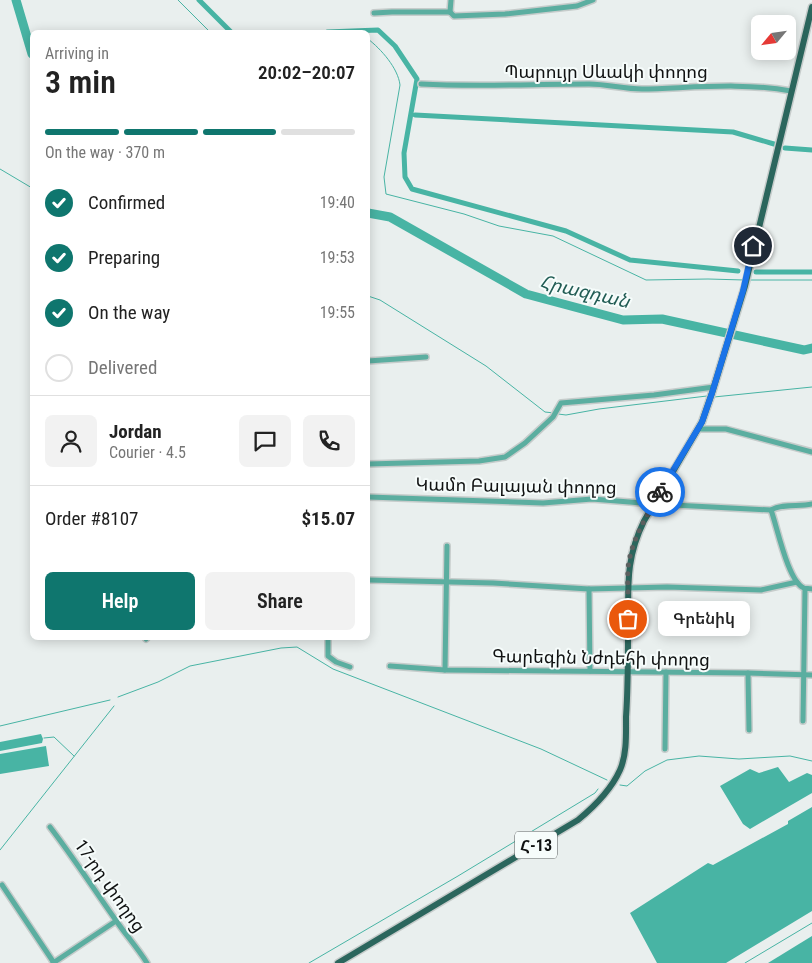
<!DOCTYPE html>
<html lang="en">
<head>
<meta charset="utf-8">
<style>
  body { margin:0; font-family:"Roboto Condensed","Noto Sans Armenian",sans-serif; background:#f2f2f2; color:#222; height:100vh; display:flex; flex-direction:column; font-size:19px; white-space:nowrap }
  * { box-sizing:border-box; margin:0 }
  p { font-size:16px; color:#767676 }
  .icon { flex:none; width:28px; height:28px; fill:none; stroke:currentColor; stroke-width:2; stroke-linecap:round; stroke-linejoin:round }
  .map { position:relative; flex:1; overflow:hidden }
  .drawer { position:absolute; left:30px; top:30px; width:340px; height:610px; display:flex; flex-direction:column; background:#fff; border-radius:8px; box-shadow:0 2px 12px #0003 }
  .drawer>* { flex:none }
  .needle { width:32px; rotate:241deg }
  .fabs { position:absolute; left:751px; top:15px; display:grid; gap:10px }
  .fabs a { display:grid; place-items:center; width:45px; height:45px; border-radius:8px; background:#fff; box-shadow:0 2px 12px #0003; font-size:25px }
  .pin { position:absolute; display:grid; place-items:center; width:42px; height:42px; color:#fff; margin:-21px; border:2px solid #fff; border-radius:50%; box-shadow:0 1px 5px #0007 }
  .courier { position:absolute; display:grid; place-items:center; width:50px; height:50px; margin:-25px; border:4px solid #1a73e8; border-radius:50%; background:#fff; color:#222; box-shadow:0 1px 6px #0007 }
  .bubble { position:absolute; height:35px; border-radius:8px; background:#fff; box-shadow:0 2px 12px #0003; font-size:16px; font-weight:600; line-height:35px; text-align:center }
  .head em { font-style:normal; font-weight:600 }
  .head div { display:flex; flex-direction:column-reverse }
  .head { display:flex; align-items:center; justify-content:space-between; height:85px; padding:0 15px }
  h1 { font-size:32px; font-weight:600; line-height:38px }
  .bar { display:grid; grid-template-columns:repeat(4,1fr); gap:8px 5px; align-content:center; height:60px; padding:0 15px }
  .bar i { height:6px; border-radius:4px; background:#e0e0e0 }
  .bar .on { background:#0f766e }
  .bar p { grid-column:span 4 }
  .line { display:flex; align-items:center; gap:12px; padding:0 15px; border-top:1px solid #e0e0e0 }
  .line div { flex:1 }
  .round { display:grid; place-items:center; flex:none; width:52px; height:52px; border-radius:8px; background:#f2f2f2 }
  ol { padding:0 15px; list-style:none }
  li { display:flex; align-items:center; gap:15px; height:55px }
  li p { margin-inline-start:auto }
  li .icon { padding:5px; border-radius:50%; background:#0f766e; color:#fff; stroke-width:4 }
  li:last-child { color:#767676 }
  li i { width:28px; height:28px; border:2px solid #e0e0e0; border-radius:50% }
  .cta { display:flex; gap:10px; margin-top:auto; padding:10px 15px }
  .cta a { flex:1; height:58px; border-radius:8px; background:#0f766e; color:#fff; font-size:20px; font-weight:600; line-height:58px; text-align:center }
  .cta a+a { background:#f2f2f2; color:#222 }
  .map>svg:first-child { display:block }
</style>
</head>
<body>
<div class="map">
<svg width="812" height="963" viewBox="0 0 812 963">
  <rect width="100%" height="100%" fill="#e9efee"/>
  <g fill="#48b4a4">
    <path d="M41 734 43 739 42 743 0 751V742Z"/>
    <path d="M46 746 49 766 0 774V754Z"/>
    <path d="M778 767 789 782 807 773 812 775V793L750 829 743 824 720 786 750 769 759 773Z"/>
    <path d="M812 807V911L726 963H657L630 913 708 863 713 865 788 824V821Z"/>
    <path d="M812 936V963H768Z"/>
  </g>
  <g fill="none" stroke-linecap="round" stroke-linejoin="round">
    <g stroke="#48b4a4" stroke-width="1">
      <path d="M178 0 210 32"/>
      <path d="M368 39C381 49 398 68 400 85L384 177 386 194 464 214 499 226 553 236 646 280 708 279 744 280"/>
      <path d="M0 169 32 188"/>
      <path d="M748 280H812"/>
      <path d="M368 296 380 300 486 366 545 412 554 413"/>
      <path d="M714 397 812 387"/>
      <path d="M558 414 566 415 599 409 707 396"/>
      <path d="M118 697 158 682 190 666 281 648 297 647 333 669 541 749 607 780"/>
      <path d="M0 726 110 700"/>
      <path d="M44 738 54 737 74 756"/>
      <path d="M620 785 627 786 645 771 667 760 699 756 739 759 790 756 812 761"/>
      <path d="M0 850 114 706"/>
      <path d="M309 963 458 876 595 793 598 789"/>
      <path d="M745 963 812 923"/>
    </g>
    <g stroke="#48b4a4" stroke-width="5">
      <path d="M199 0 231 32"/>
      <path d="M327 32 378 30 395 46 417 79 404 153 405 177 412 189 566 231 630 260 738 271"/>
      <path d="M415 115 733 132 774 144"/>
      <path d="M785 148 812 150"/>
      <path d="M756 272H812"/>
    </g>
    <g stroke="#48b4a4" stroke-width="9">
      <path d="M16 0 32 54"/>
      <path d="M368 213 390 217 526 294 623 320 662 319 804 350 812 348"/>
    </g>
    <g stroke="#c6cccb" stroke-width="8">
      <g id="minor">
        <path d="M450 12 454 16 505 14 577 6 593 0"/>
        <path d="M450 12 451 0"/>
        <path d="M374 13 392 12H450"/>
        <path d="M421 84C477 87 533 84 589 84 607 84 624 89 642 89 691 88 742 82 791 91"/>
        <path d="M368 361 426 357"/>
        <path d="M698 429H726L812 452"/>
        <path d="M368 464 479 461 505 457 525 443 553 417 561 403 654 395 714 387"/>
        <path d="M368 497 543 503 592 499 654 504 771 510C783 503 799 507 812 504"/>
        <path d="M771 510C777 526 788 582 804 588 807 589 809 588 812 589"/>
        <path d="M368 580 493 583 589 589 667 587 761 590 797 582"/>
        <path d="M589 589 590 671"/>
        <path d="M328 638V656L336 662 350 667"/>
        <path d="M146 639 147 638"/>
        <path d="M390 666 445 670 748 673 812 675"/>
        <path d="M445 670 447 546"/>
        <path d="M748 673 749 730"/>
        <path d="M803 721 805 589"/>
        <path d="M665 749 666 672"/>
        <path d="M50 827C73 857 93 888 115 919 125 934 137 947 147 963"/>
        <path d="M2 885 54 963"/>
        <path d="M53 963 116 921"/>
      </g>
    </g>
    <g stroke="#c6cccb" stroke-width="9">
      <path id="major" d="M338 963 578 820C595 806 611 790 620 770 627 754 626 734 626 717 628 689 628 661 628 633 629 589 624 562 644 521L702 422 712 393 745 286 812 7"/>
    </g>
    <use href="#minor" stroke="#5baea0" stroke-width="5"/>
    <use href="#major" stroke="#2b665d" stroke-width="6"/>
  </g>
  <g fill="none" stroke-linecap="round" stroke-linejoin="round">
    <path stroke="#5c5f5f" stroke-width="5" stroke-dasharray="0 9" d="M628 619C629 602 627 584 628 568 631 540 647 516 660 492"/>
    <path stroke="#1a73e8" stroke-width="6" d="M660 492 702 422 712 393 743 291 753 246"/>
  </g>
  <g text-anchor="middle" stroke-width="4" stroke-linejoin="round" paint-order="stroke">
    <rect fill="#f6fcfb" stroke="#555858" stroke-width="1" x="515" y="831.5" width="42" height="27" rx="4"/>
    <g font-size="16" font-weight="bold" fill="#101212">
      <text x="536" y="851">Հ-13</text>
    </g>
    <g font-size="18" fill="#101212" stroke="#f6fcfb">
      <text x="606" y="78">Պարույր Սևակի փողոց</text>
      <text transform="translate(516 486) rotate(1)" y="6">Կամո Բալայան փողոց</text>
      <text transform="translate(601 658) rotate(1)" y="6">Գարեգին Նժդեհի փողոց</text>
      <text transform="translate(110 886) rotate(55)" y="6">17-րդ փողոց</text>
    </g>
    <g font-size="19" font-style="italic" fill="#215c54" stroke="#f6fcfb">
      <text transform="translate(585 291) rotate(13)" y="7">Հրազդան</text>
    </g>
  </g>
</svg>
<div class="fabs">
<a><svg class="needle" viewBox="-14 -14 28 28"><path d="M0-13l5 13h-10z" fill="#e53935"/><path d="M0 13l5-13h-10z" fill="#767676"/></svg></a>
</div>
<div class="pin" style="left:628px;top:619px;background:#ea580c"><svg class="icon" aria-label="bag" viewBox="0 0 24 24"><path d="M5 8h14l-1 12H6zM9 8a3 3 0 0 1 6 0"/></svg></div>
<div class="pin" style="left:753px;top:246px;background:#1f2937"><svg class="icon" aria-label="home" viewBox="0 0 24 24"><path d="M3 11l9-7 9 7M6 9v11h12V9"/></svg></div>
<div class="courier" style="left:660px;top:492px"><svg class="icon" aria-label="bike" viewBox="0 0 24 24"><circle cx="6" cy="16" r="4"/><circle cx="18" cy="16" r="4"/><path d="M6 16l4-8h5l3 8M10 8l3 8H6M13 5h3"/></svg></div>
<div class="bubble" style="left:658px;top:601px;width:92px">Գրենիկ</div>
<section class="drawer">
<div class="head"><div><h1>3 min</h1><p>Arriving in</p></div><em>20:02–20:07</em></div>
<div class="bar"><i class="on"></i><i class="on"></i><i class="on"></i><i></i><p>On the way · 370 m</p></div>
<ol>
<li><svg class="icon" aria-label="check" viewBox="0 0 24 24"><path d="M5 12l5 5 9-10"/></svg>Confirmed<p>19:40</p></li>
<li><svg class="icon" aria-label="check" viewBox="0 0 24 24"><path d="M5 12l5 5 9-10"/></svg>Preparing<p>19:53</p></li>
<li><svg class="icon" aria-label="check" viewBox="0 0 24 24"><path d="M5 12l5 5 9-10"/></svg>On the way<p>19:55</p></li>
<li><i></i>Delivered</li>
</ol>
<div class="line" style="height:90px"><a class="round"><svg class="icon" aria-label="person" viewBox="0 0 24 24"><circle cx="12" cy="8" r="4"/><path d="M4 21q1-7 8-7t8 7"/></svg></a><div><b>Jordan</b><p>Courier · 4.5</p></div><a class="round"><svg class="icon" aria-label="chat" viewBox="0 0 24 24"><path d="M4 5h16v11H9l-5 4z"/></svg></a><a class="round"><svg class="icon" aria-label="phone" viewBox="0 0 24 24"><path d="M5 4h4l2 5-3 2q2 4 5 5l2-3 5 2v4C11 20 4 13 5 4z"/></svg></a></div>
<div class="line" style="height:65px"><div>Order #8107</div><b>$15.07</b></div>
<div class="cta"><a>Help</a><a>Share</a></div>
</section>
</div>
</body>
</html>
